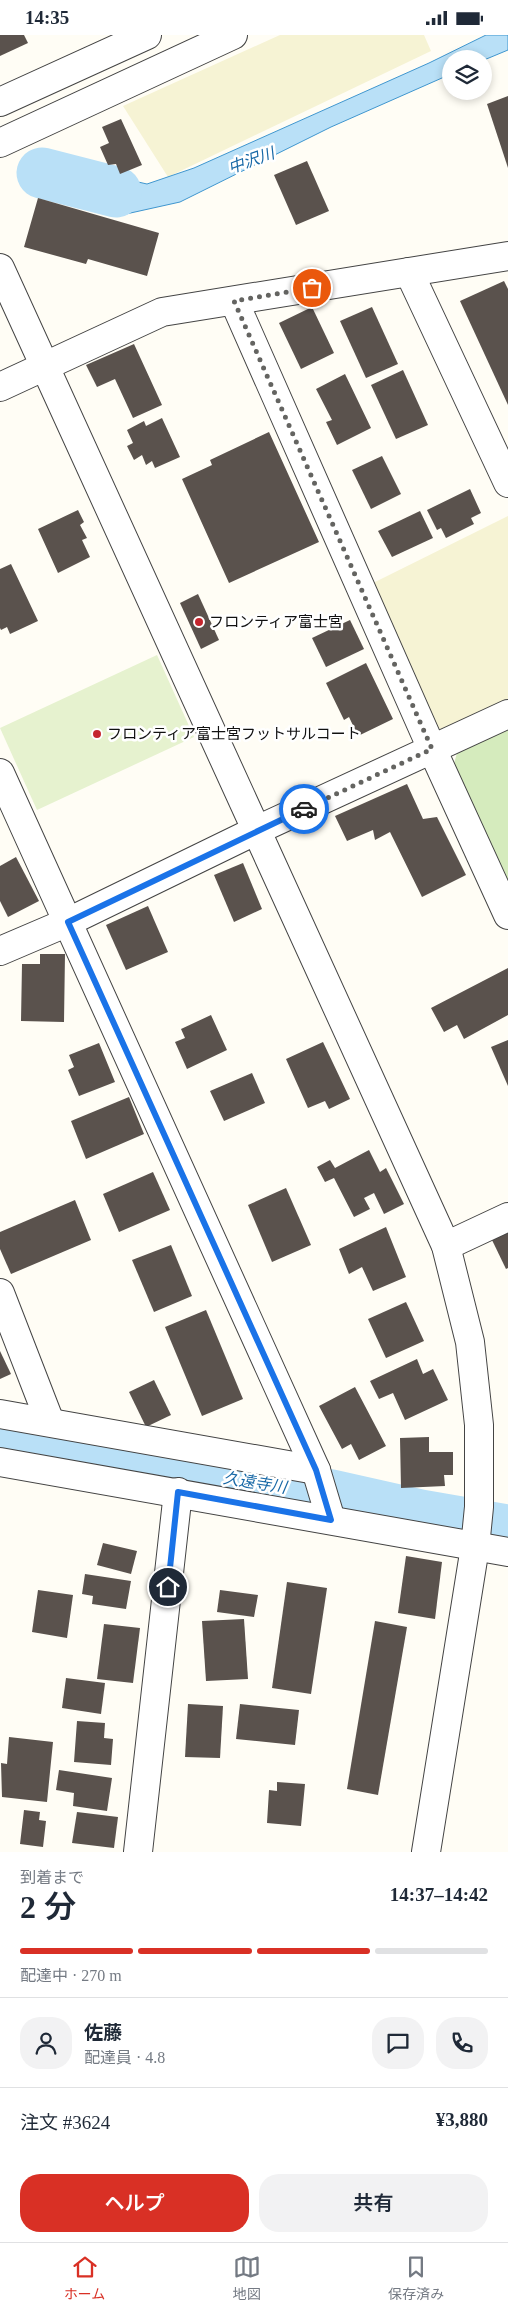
<!DOCTYPE html>
<html lang="ja">
<head>
<meta charset="utf-8">
<style>
  body { margin:0; font-family:"Times New Roman","Noto Sans JP",serif; background:#f2f2f3; color:#1f2937; height:100vh; display:flex; flex-direction:column; font-size:19px; white-space:nowrap }
  * { box-sizing:border-box; margin:0 }
  p { font-size:16px; color:#747a83 }
  .icon { flex:none; width:28px; height:28px; fill:none; stroke:currentColor; stroke-width:2; stroke-linecap:round; stroke-linejoin:round }
  .map { position:relative; height:1817px; overflow:hidden }
  .details { display:flex; flex-direction:column; background:#fff; flex:1 }
  .details>* { flex:none }
  .controls { position:absolute; left:442px; top:15px; display:grid; gap:10px }
  .controls a { display:grid; place-items:center; width:50px; height:50px; border-radius:50%; background:#fff; box-shadow:0 2px 8px #0003; font-size:25px }
  .pin { position:absolute; display:grid; place-items:center; width:42px; height:42px; color:#fff; margin:-21px; border:2px solid #fff; border-radius:50%; box-shadow:0 1px 5px #0007 }
  .courier { position:absolute; display:grid; place-items:center; width:50px; height:50px; margin:-25px; border:4px solid #1a73e8; border-radius:50%; background:#fff; color:#222; box-shadow:0 1px 6px #0007 }
  .overview em { font-style:normal; font-weight:600 }
  .overview div { display:flex; flex-direction:column-reverse }
  .overview { display:flex; align-items:center; justify-content:space-between; height:85px; padding:0 20px }
  h1 { font-size:32px; font-weight:600; line-height:38px }
  .bar { display:grid; grid-template-columns:repeat(4,1fr); gap:8px 5px; align-content:center; height:60px; padding:0 20px }
  .bar i { height:6px; border-radius:4px; background:#e0e1e3 }
  .bar .selected { background:#d93025 }
  .bar p { grid-column:span 4 }
  .line { display:flex; align-items:center; gap:12px; padding:0 20px; border-top:1px solid #e0e1e3 }
  .line div { flex:1 }
  .round { display:grid; place-items:center; flex:none; width:52px; height:52px; border-radius:20px; background:#f2f2f3 }
  .button { display:flex; gap:10px; margin-top:auto; padding:10px 20px }
  .button a { flex:1; height:58px; border-radius:20px; background:#d93025; color:#fff; font-size:20px; font-weight:600; line-height:58px; text-align:center }
  .button a+a { background:#f2f2f3; color:#1f2937 }
  .status { display:flex; justify-content:space-between; align-items:center; height:35px; padding:0 25px; background:#fff; direction:ltr }
  .status svg { height:14px; fill:currentColor }
  .tab-bar { display:flex; justify-content:space-around; align-items:center; height:70px; border-top:1px solid #e0e1e3; background:#fff; font-size:14px; color:#747a83 }
  .tab-bar a { display:grid; justify-items:center; gap:2px }
  .tab-bar .selected { color:#d93025 }
  .map>svg:first-child { display:block }
</style>
</head>
<body>
<div class="status"><b>14:35</b><svg viewBox="0 0 49 12"><path d="M0 12V9h3v3zM5 12V6h3v6zM10 12V3h3v9zM15 12V0h3v12zM26 1h20v11H26zM47 4h2v5h-2z"/></svg></div>
<div class="map">
<svg width="508" height="1817" viewBox="0 0 508 1817">
  <rect width="100%" height="100%" fill="#fffdf5"/>
  <g fill="#f6f3d4">
    <path d="M280 0H424L431 16 168 142 123 71Z"/>
    <path d="M508 481V668L445 696 432 690 371 549Z"/>
  </g>
  <path fill="#d5ebbd" d="M508 694V853L453 732 457 718Z"/>
  <path fill="#e6f2cf" d="M157 620 194 702 37 775 0 693Z"/>
  <path fill="#b9e0f7" stroke="#3f96cf" d="M486 0H508V15L484 25 451 24V39L331 92 180 167 126 179 38 156 54 128 147 149 194 133 429 28Z"/>
  <g fill="none" stroke-linecap="round" stroke-linejoin="round">
    <g stroke="#b9e0f7" stroke-width="51">
      <path d="M42 138 116 157"/>
      <path d="M0 1404 331 1460 420 1480 508 1495"/>
    </g>
  </g>
  <g fill="#5a524d">
    <path d="M0 0H24L28 8 0 21Z"/>
    <path d="M508 61V133L487 69Z"/>
    <path d="M121 84 142 130 120 139 116 129 108 130 100 112 109 108 102 92Z"/>
    <path d="M307 126 329 176 296 190 274 140Z"/>
    <path d="M38 163 159 198 147 241 88 224 86 229 24 212Z"/>
    <path d="M504 246 508 254V370L460 266Z"/>
    <path d="M312 272 334 318 301 334 279 288Z"/>
    <path d="M372 272 398 329 366 343 340 286Z"/>
    <path d="M134 309 162 370 133 383 115 344 97 352 86 330Z"/>
    <path d="M403 335 428 390 396 404 371 350Z"/>
    <path d="M345 339 371 393 337 410 326 387 332 385 316 354Z"/>
    <path d="M162 383 180 422 155 433 152 426 146 430 142 420 134 425 127 411 133 408 127 395 144 386 146 391Z"/>
    <path d="M269 397 319 507 229 548 182 444 212 430 210 425Z"/>
    <path d="M382 421 401 459 371 474 352 435Z"/>
    <path d="M470 454 481 478 471 483 474 489 446 503 441 493 437 495 427 475Z"/>
    <path d="M78 475 84 487 80 490 87 503 82 505 90 522 58 538 38 494Z"/>
    <path d="M420 476 433 503 392 522 378 496Z"/>
    <path d="M11 529 38 586 10 599 7 592 1 595 0 593V534Z"/>
    <path d="M198 559 219 605 201 614 180 568Z"/>
    <path d="M350 585 364 614 326 632 312 603Z"/>
    <path d="M366 628 393 684 358 701 349 682 344 685 326 648Z"/>
    <path d="M407 749 423 784 437 782 466 840 422 862 390 797 375 805 373 795 347 806 335 781Z"/>
    <path d="M16 822 39 866 8 882 0 866V831Z"/>
    <path d="M243 828 262 874 234 887 214 840Z"/>
    <path d="M148 871 168 917 126 935 106 890Z"/>
    <path d="M40 919H65L64 987 21 986 22 929H40Z"/>
    <path d="M508 933V980L464 1004 457 990 444 997 431 973Z"/>
    <path d="M211 980 227 1015 187 1034 175 1007 185 1003 181 994Z"/>
    <path d="M508 1005V1051L491 1012Z"/>
    <path d="M323 1007 350 1064 329 1074 325 1066 308 1073 286 1024Z"/>
    <path d="M99 1008 115 1047 79 1061 68 1035 74 1032 69 1020Z"/>
    <path d="M252 1038 265 1068 224 1086 210 1056Z"/>
    <path d="M129 1062 144 1099 86 1124 71 1086Z"/>
    <path d="M369 1115 380 1137 386 1133 404 1169 384 1179 374 1158 364 1163 370 1174 354 1182 334 1143 325 1147 317 1132 330 1125 335 1133Z"/>
    <path d="M153 1137 170 1175 119 1197 103 1159Z"/>
    <path d="M286 1153 311 1210 272 1227 248 1170Z"/>
    <path d="M75 1165 91 1205 11 1239 0 1214V1197Z"/>
    <path d="M386 1192 406 1242 373 1256 362 1232 349 1239 339 1214Z"/>
    <path d="M508 1197V1233L506 1234 492 1205Z"/>
    <path d="M171 1210 192 1261 154 1277 132 1225Z"/>
    <path d="M406 1267 424 1306 386 1323 368 1284Z"/>
    <path d="M206 1275 243 1364 202 1381 165 1292Z"/>
    <path d="M0 1316 11 1339 0 1344Z"/>
    <path d="M417 1324 423 1339 433 1334 448 1365 405 1385 393 1358 379 1364 370 1346Z"/>
    <path d="M154 1345 171 1380 146 1392 129 1357Z"/>
    <path d="M355 1352 386 1411 359 1425 351 1409 342 1414 319 1371Z"/>
    <path d="M429 1402V1417H453V1440H444L445 1451 401 1453 400 1403Z"/>
    <path d="M103 1508 137 1516 131 1539 97 1530Z"/>
    <path d="M406 1521 442 1527 435 1584 398 1578Z"/>
    <path d="M85 1539 131 1546 126 1574 92 1569 93 1561 82 1559Z"/>
    <path d="M287 1547 327 1553 311 1659 272 1653Z"/>
    <path d="M38 1555 73 1560 67 1603 32 1597Z"/>
    <path d="M220 1555 258 1560 254 1582 217 1577Z"/>
    <path d="M244 1584 248 1644 206 1646 202 1586Z"/>
    <path d="M375 1586 407 1592 378 1760 347 1754Z"/>
    <path d="M104 1589 140 1593 133 1648 97 1644Z"/>
    <path d="M66 1643 105 1648 101 1679 62 1673Z"/>
    <path d="M188 1669 223 1671 220 1723 185 1722Z"/>
    <path d="M240 1669 299 1675 295 1710 236 1704Z"/>
    <path d="M77 1686 105 1688 104 1703 113 1704 111 1730 74 1727Z"/>
    <path d="M9 1702 53 1707 47 1767 2 1762 1 1728 7 1729Z"/>
    <path d="M59 1735 112 1743 107 1776 73 1771 74 1758 56 1755Z"/>
    <path d="M277 1747 305 1749 301 1791 267 1788 269 1755 277 1756Z"/>
    <path d="M24 1775 40 1777 39 1785 46 1786 43 1812 20 1809Z"/>
    <path d="M77 1777 118 1782 114 1813 72 1808Z"/>
  </g>
  <g fill="none" stroke-linecap="round" stroke-linejoin="round">
    <g stroke="#444" stroke-width="30">
      <g id="minor">
        <path d="M0 67 147 0"/>
        <path d="M0 108 233 0"/>
        <path d="M0 233 446 1211 470 1307 479 1390V1472L475 1512 426 1817"/>
        <path d="M409 237 508 448"/>
        <path d="M234 266 432 714 508 880"/>
        <path d="M0 352 162 277 508 221"/>
        <path d="M0 738 316 1435 331 1485"/>
        <path d="M0 916 68 887 255 796 508 679"/>
        <path d="M446 1211 508 1182"/>
        <path d="M0 1258 50 1387"/>
        <path d="M0 1379 316 1435"/>
        <path d="M0 1427 508 1517"/>
        <path d="M138 1817 178 1457"/>
      </g>
    </g>
    <use href="#minor" stroke="#fff" stroke-width="28"/>
  </g>
  <g fill="none" stroke-linecap="round" stroke-linejoin="round">
    <path stroke="#646461" stroke-width="5" stroke-dasharray="0 9" d="M304 774 432 714 234 266 312 253"/>
    <path stroke="#1a73e8" stroke-width="6" d="M168 1552 178 1457 331 1485 316 1435 68 887 304 774"/>
  </g>
  <g fill="#c4262e" stroke="#fff" stroke-width="2">
    <circle cx="199" cy="587" r="5"/>
    <circle cx="97" cy="699" r="5"/>
  </g>
  <g text-anchor="middle" stroke-width="5" stroke-linejoin="round" paint-order="stroke">
    <g font-size="15" fill="#111" stroke="#fff" text-anchor="start">
      <text x="209" y="592">フロンティア富士宮</text>
      <text x="107" y="704">フロンティア富士宮フットサルコート</text>
    </g>
    <g font-size="16" font-style="italic" fill="#1768a6" stroke="#fff">
      <text transform="translate(251 125) rotate(-20)" y="6">中沢川</text>
      <text transform="translate(255 1447) rotate(9)" y="6">久遠寺川</text>
    </g>
  </g>
</svg>
<div class="controls">
<a><svg class="icon" aria-label="layers" viewBox="0 0 24 24"><path d="M12 4l9 5-9 5-9-5zM3 14l9 5 9-5"/></svg></a>
</div>
<div class="pin" style="left:312px;top:253px;background:#ea580c"><svg class="icon" aria-label="bag" viewBox="0 0 24 24"><path d="M5 8h14l-1 12H6zM9 8a3 3 0 0 1 6 0"/></svg></div>
<div class="pin" style="left:168px;top:1552px;background:#1f2937"><svg class="icon" aria-label="home" viewBox="0 0 24 24"><path d="M3 11l9-7 9 7M6 9v11h12V9"/></svg></div>
<div class="courier" style="left:304px;top:774px"><svg class="icon" aria-label="car" viewBox="0 0 24 24"><path d="M5 17H2v-5l4-1 3-4h7l3 4 3 1v5h-3M9 17h6M6 11h13"/><circle cx="7" cy="17" r="2"/><circle cx="17" cy="17" r="2"/></svg></div>
</div>
<section class="details">
<div class="overview"><div><h1>2 分</h1><p>到着まで</p></div><em>14:37–14:42</em></div>
<div class="bar"><i class="selected"></i><i class="selected"></i><i class="selected"></i><i></i><p>配達中 · 270 m</p></div>
<div class="line" style="height:90px"><a class="round"><svg class="icon" aria-label="person" viewBox="0 0 24 24"><circle cx="12" cy="8" r="4"/><path d="M4 21q1-7 8-7t8 7"/></svg></a><div><b>佐藤</b><p>配達員 · 4.8</p></div><a class="round"><svg class="icon" aria-label="chat" viewBox="0 0 24 24"><path d="M4 5h16v11H9l-5 4z"/></svg></a><a class="round"><svg class="icon" aria-label="phone" viewBox="0 0 24 24"><path d="M5 4h4l2 5-3 2q2 4 5 5l2-3 5 2v4C11 20 4 13 5 4z"/></svg></a></div>
<div class="line" style="height:65px"><div>注文 #3624</div><b>¥3,880</b></div>
<div class="button"><a>ヘルプ</a><a>共有</a></div>
</section>
<nav class="tab-bar">
<a class="selected"><svg class="icon" aria-label="home" viewBox="0 0 24 24"><path d="M3 11l9-7 9 7M6 9v11h12V9"/></svg>ホーム</a>
<a><svg class="icon" aria-label="map" viewBox="0 0 24 24"><path d="M3 6l6-2 6 2 6-2v14l-6 2-6-2-6 2zM9 4v14M15 6v14"/></svg>地図</a>
<a><svg class="icon" aria-label="saved" viewBox="0 0 24 24"><path d="M7 4h10v16l-5-4-5 4z"/></svg>保存済み</a>
</nav>
</body>
</html>
